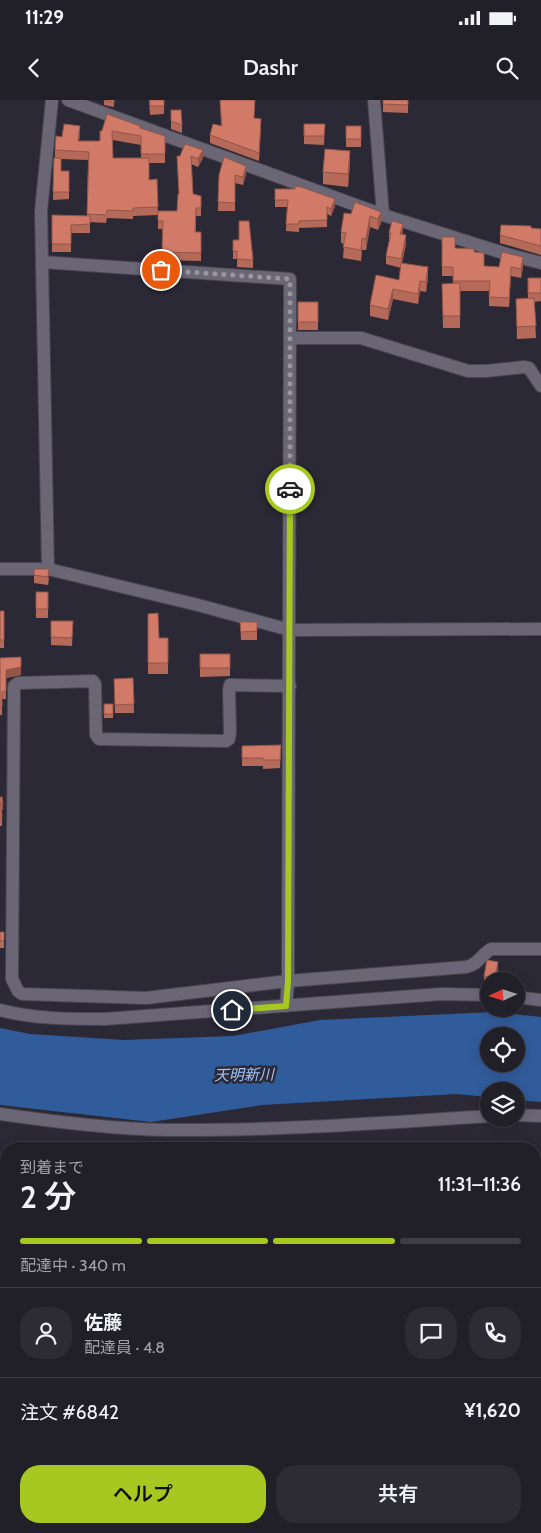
<!DOCTYPE html>
<html lang="ja">
<head>
<meta charset="utf-8">
<style>
  body { margin:0; font-family:Cabin,"Noto Sans JP",sans-serif; background:#2d2c34; color:#f1f3f6; height:100vh; display:flex; flex-direction:column; font-size:19px; white-space:nowrap }
  * { box-sizing:border-box; margin:0 }
  p { font-size:16px; color:#a2a2a8 }
  .icon { flex:none; width:28px; height:28px; fill:none; stroke:currentColor; stroke-width:2; stroke-linecap:round; stroke-linejoin:round }
  .map { position:relative; flex:1; overflow:hidden }
  .details { position:absolute; left:0px; top:1042px; width:541px; height:391px; display:flex; flex-direction:column; background:#211f28; border-radius:20px 20px 0 0; box-shadow:0 2px 12px #0003,0 0 0 1px #3e3d45 }
  .details>* { flex:none }
  .needle { width:32px; rotate:266deg }
  .fabs { position:absolute; left:480px; top:872px; display:grid; gap:10px }
  .fabs a { display:grid; place-items:center; width:45px; height:45px; border-radius:50%; background:#211f28; box-shadow:0 2px 12px #0003,0 0 0 1px #3e3d45; font-size:25px }
  .pin { position:absolute; display:grid; place-items:center; width:42px; height:42px; color:#fff; margin:-21px; border:2px solid #fff; border-radius:50%; box-shadow:0 1px 5px #0007 }
  .courier { position:absolute; display:grid; place-items:center; width:50px; height:50px; margin:-25px; border:4px solid #a6c821; border-radius:50%; background:#fff; color:#222; box-shadow:0 1px 6px #0007 }
  .headline em { font-style:normal; font-weight:600 }
  .headline div { display:flex; flex-direction:column-reverse }
  .headline { display:flex; align-items:center; justify-content:space-between; height:85px; padding:0 20px }
  h1 { font-size:32px; font-weight:600; line-height:38px }
  .bar { display:grid; grid-template-columns:repeat(4,1fr); gap:8px 5px; align-content:center; height:60px; padding:0 20px }
  .bar i { height:6px; border-radius:4px; background:#3e3d45 }
  .bar .selected { background:#a6c821 }
  .bar p { grid-column:span 4 }
  .line { display:flex; align-items:center; gap:12px; padding:0 20px; border-top:1px solid #3e3d45 }
  .line div { flex:1 }
  .round { display:grid; place-items:center; flex:none; width:52px; height:52px; border-radius:20px; background:#2d2c34 }
  .cta { display:flex; gap:10px; margin-top:auto; padding:10px 20px }
  .cta a { flex:1; height:58px; border-radius:20px; background:#a6c821; color:#111; font-size:20px; font-weight:600; line-height:58px; text-align:center }
  .cta a+a { background:#2d2c34; color:#f1f3f6 }
  .status { display:flex; justify-content:space-between; align-items:center; height:35px; padding:0 25px; background:#211f28; direction:ltr }
  .status svg { height:14px; fill:currentColor }
  header { display:flex; justify-content:space-between; align-items:center; height:65px; padding:0 20px; background:#211f28; font-size:22px; font-weight:600 }
  .map>svg:first-child { display:block }
</style>
</head>
<body>
<div class="status"><b>11:29</b><svg viewBox="0 0 49 12"><path d="M0 12V9h3v3zM5 12V6h3v6zM10 12V3h3v9zM15 12V0h3v12zM26 1h20v11H26zM47 4h2v5h-2z"/></svg></div>
<header><svg class="icon" aria-label="back" viewBox="0 0 24 24"><path d="M15 5l-7 7 7 7"/></svg>Dashr<svg class="icon" aria-label="search" viewBox="0 0 24 24"><circle cx="10" cy="10" r="6"/><path d="M15 15l6 6"/></svg></header>
<div class="map">
<svg width="541" height="1433" viewBox="0 0 541 1433">
  <rect width="100%" height="100%" fill="#2c2936"/>
  <path fill="#315c9b" fill-rule="evenodd" d="M494 912 541 917V1002L516 1000V991H489V997L456 994 262 1005 151 1022 0 1005V928L30 934 124 940 233 936 320 920ZM489 936H516V964H489Z"/>
  <g fill="none" stroke-linecap="round" stroke-linejoin="round">
    <g stroke="#315c9b" stroke-width="20">
      <path d="M0 1176H6"/>
      <path d="M535 1185H541"/>
    </g>
    <g stroke="#4a4651" stroke-width="14">
      <g id="minor">
        <path d="M68 0 383 115 510 155 541 163"/>
        <path d="M374 0 383 115"/>
        <path d="M42 162 290 179 288 881 286 906"/>
        <path d="M290 238H361L468 271H486L524 267 529 268 541 286"/>
        <path d="M0 469H48L198 505 290 530 541 529"/>
        <path d="M48 469 41 111 52 0"/>
        <path d="M290 586 230 585 229 590 230 632 229 639 226 641 99 639 96 635 95 584 93 581 18 583 14 586 12 879 18 891 22 894 146 898 288 881 466 867C478 865 481 855 491 849H541"/>
        <path d="M516 897 541 900"/>
        <path d="M0 910C35 919 69 919 105 919L441 894 489 895"/>
        <path d="M0 1014C55 1022 111 1029 166 1030 274 1031 381 1023 489 1016"/>
        <path d="M516 1015 541 1016"/>
        <path d="M0 1217H6"/>
        <path d="M535 1233H541"/>
        <path d="M541 1392V1404"/>
        <path d="M0 1395 6 1396"/>
        <path d="M509 1428 541 1430"/>
        <path d="M71 1433V1428"/>
      </g>
    </g>
    <use href="#minor" stroke="#6a6676" stroke-width="12"/>
  </g>
  <g fill="#b46959" fill-rule="evenodd">
    <path d="M104 0H114V7L104 5Z"/>
    <path d="M149 0H164V14L150 15Z"/>
    <path d="M220 0 254 18 261 27 259 61 210 43V35L221 26Z"/>
    <path d="M383 0H408V13L383 12Z"/>
    <path d="M171 10 182 25V33L171 29Z"/>
    <path d="M304 24H325L324 45 304 44Z"/>
    <rect x="346" y="26" width="15" height="21"/>
    <path d="M140 28 165 36V63H149V80L157 79 158 115 133 116V119L107 118 106 123 90 122V133H71V152H52V115L87 116 88 60 61 59V71H69V99L53 100 54 58H55V50L62 37 80 34 79 41H100V31ZM113 40 141 45V58H113Z"/>
    <path d="M185 44 203 58 198 67 191 64 193 94 201 96V116H196V132H201V161L162 160V129H158V111H177L179 94 177 56H180Z"/>
    <path d="M350 63 348 87 323 84V72Z"/>
    <path d="M246 74 243 85 235 83V111H218L219 75Z"/>
    <path d="M275 89H295L335 106 331 116 327 114V127L299 128V132L286 131 287 107H275Z"/>
    <path d="M381 112V123L378 130 370 127 366 150H362L361 161 343 158 344 144 341 143V132L351 114Z"/>
    <path d="M531 128 541 129V155L500 143V135Z"/>
    <path d="M403 132 402 134 406 144 402 163 428 178 426 192 420 191 418 204 393 199 388 220 370 216V205L399 180 401 168 386 164V156L389 141V133Z"/>
    <path d="M442 137 455 148 474 152 484 166 499 167H523L521 178 511 176 509 207 489 206V191H460V228H443L442 184H453V176H442Z"/>
    <path d="M233 140H239L253 160V168L237 167V159H233Z"/>
    <path d="M528 178H541V201L534 202 536 238 517 239 516 199 528 198Z"/>
    <rect x="298" y="202" width="20" height="28"/>
    <path d="M34 469 49 478 48 485 34 483Z"/>
    <rect x="36" y="492" width="12" height="26"/>
    <rect x="0" y="511" width="4" height="37"/>
    <path d="M148 514 159 538H168V574H148Z"/>
    <path d="M51 521H73L72 546 51 545Z"/>
    <path d="M240 522H257V540H241Z"/>
    <path d="M200 554H230V576L200 577Z"/>
    <path d="M0 558 21 575 6 578V599H2V615H0Z"/>
    <path d="M133 578 134 613H115L114 579Z"/>
    <rect x="104" y="604" width="9" height="14"/>
    <path d="M281 645 280 668 263 669V666H242V646Z"/>
    <path d="M0 697H2L3 710H2V726H0Z"/>
    <rect x="0" y="832" width="4" height="16"/>
    <path d="M498 870 496 881H489V885L484 884V876Z"/>
  </g>
  <g fill="#925548">
    <path d="M203 50V58L198 67V59Z"/>
    <path d="M350 51V63L348 87V74Z"/>
    <path d="M246 66V74L243 85V77Z"/>
    <path d="M335 99V106L331 116V109Z"/>
    <path d="M381 112V123L378 130V119Z"/>
    <path d="M370 116V127L366 150V139Z"/>
    <path d="M403 124V132L400 142V134Z"/>
    <path d="M406 135V144L401 168V159Z"/>
    <path d="M362 138V150L361 161V150Z"/>
    <path d="M523 157V167L521 178V169Z"/>
    <path d="M428 167V178L426 192V182Z"/>
    <path d="M511 167V176L509 207V198Z"/>
    <path d="M420 181V191L418 204V194Z"/>
    <path d="M393 189V199L388 220V209Z"/>
    <path d="M21 567V575L6 578V599V570Z"/>
    <path d="M498 862V870L496 881H495Z"/>
  </g>
  <g fill="#d17a67" stroke="#925548">
    <path d="M104 0H114V3Z"/>
    <rect x="150" y="0" width="14" height="6"/>
    <path d="M220 0H255L254 18 261 19 259 53 210 35 213 24 222 26Z"/>
    <path d="M383 0H408V5L383 4Z"/>
    <path d="M171 10H181L182 25 171 21Z"/>
    <path d="M107 14 140 26V28L165 36V54H141V36L112 31 113 58H149V80L157 79 158 107 133 108V111L107 110 106 115 87 114 89 52 55 50 56 36 62 37 64 24 80 26 78 41H100V31H102Z"/>
    <path d="M304 24H325L324 36H304Z"/>
    <rect x="346" y="26" width="15" height="13"/>
    <path d="M185 44 203 50 198 59 191 56 193 94 201 96V108H196L195 132H201V153L162 152 163 121H158V111H177L178 94H179L177 56H180Z"/>
    <path d="M325 49 350 51 348 74 323 72Z"/>
    <path d="M224 57 246 66 243 77 235 75V103L218 102 219 75Z"/>
    <path d="M54 58H61V71H69V92H53Z"/>
    <path d="M295 86 301 87 335 99 331 109 327 107V120L299 121V124H286L288 100H275V89H295Z"/>
    <path d="M355 102 381 112 378 119 370 116 366 139 362 138 361 150 343 147 346 133 341 132 344 113 351 114Z"/>
    <path d="M52 115 90 116V124L71 125V144H52Z"/>
    <path d="M239 121H249L253 160 237 159V151H233V140H239Z"/>
    <path d="M392 121 403 124 400 134 406 135 401 159 386 156 391 133H389Z"/>
    <path d="M501 125 531 126V128L541 129V146L500 135Z"/>
    <path d="M442 137H455V148L474 149V152L484 153V166L499 167 502 152 523 157 521 169 511 167 509 198 489 197 490 181H453V167H442Z"/>
    <path d="M401 163 428 167 426 182 420 181 418 194 393 189 388 209 370 205 376 175 399 180Z"/>
    <rect x="528" y="178" width="13" height="15"/>
    <path d="M460 183V216H443L442 184Z"/>
    <path d="M534 198 536 226 517 227 516 199Z"/>
    <rect x="298" y="202" width="20" height="20"/>
    <path d="M34 469H49L48 477 34 475Z"/>
    <rect x="36" y="492" width="12" height="17"/>
    <rect x="0" y="511" width="4" height="29"/>
    <path d="M158 513 159 538H168V563H148V514Z"/>
    <path d="M51 521H73L72 538 51 537Z"/>
    <path d="M240 522H257V531L241 532Z"/>
    <rect x="200" y="554" width="30" height="14"/>
    <path d="M21 557V567L6 570V591L2 592V607H0V558Z"/>
    <path d="M133 578 134 604 115 605 114 579Z"/>
    <rect x="104" y="604" width="9" height="10"/>
    <path d="M281 645 280 660H263V658H242V646Z"/>
    <path d="M0 697H2L3 705H1V702H0Z"/>
    <path d="M0 702H1L2 717H0Z"/>
    <path d="M0 832H4V840L0 841Z"/>
    <path d="M487 860 498 862 495 878 484 876Z"/>
  </g>
  <g fill="none" stroke-linecap="round" stroke-linejoin="round">
    <path stroke="#98969f" stroke-width="5" stroke-dasharray="0 9" d="M161 170 290 179V389"/>
    <path stroke="#a6c821" stroke-width="6" d="M232 910 286 906 288 881 290 389"/>
  </g>
  <g text-anchor="middle" stroke-width="5" stroke-linejoin="round" paint-order="stroke">
    <g font-size="15" font-style="italic" fill="#a0c4fa" stroke="#2c2936">
      <text transform="translate(244 975) rotate(-1)" y="5">天明新川</text>
    </g>
  </g>
</svg>
<div class="fabs">
<a><svg class="needle" viewBox="-14 -14 28 28"><path d="M0-13l5 13h-10z" fill="#e53935"/><path d="M0 13l5-13h-10z" fill="#a2a2a8"/></svg></a>
<a><svg class="icon" aria-label="locate" viewBox="0 0 24 24"><circle cx="12" cy="12" r="6"/><path d="M12 2v4M12 18v4M2 12h4M18 12h4"/></svg></a>
<a><svg class="icon" aria-label="layers" viewBox="0 0 24 24"><path d="M12 4l9 5-9 5-9-5zM3 14l9 5 9-5"/></svg></a>
</div>
<div class="pin" style="left:161px;top:170px;background:#ea580c"><svg class="icon" aria-label="bag" viewBox="0 0 24 24"><path d="M5 8h14l-1 12H6zM9 8a3 3 0 0 1 6 0"/></svg></div>
<div class="pin" style="left:232px;top:910px;background:#1f2937"><svg class="icon" aria-label="home" viewBox="0 0 24 24"><path d="M3 11l9-7 9 7M6 9v11h12V9"/></svg></div>
<div class="courier" style="left:290px;top:389px"><svg class="icon" aria-label="car" viewBox="0 0 24 24"><path d="M5 17H2v-5l4-1 3-4h7l3 4 3 1v5h-3M9 17h6M6 11h13"/><circle cx="7" cy="17" r="2"/><circle cx="17" cy="17" r="2"/></svg></div>
<section class="details">
<div class="headline"><div><h1>2 分</h1><p>到着まで</p></div><em>11:31–11:36</em></div>
<div class="bar"><i class="selected"></i><i class="selected"></i><i class="selected"></i><i></i><p>配達中 · 340 m</p></div>
<div class="line" style="height:90px"><a class="round"><svg class="icon" aria-label="person" viewBox="0 0 24 24"><circle cx="12" cy="8" r="4"/><path d="M4 21q1-7 8-7t8 7"/></svg></a><div><b>佐藤</b><p>配達員 · 4.8</p></div><a class="round"><svg class="icon" aria-label="chat" viewBox="0 0 24 24"><path d="M4 5h16v11H9l-5 4z"/></svg></a><a class="round"><svg class="icon" aria-label="phone" viewBox="0 0 24 24"><path d="M5 4h4l2 5-3 2q2 4 5 5l2-3 5 2v4C11 20 4 13 5 4z"/></svg></a></div>
<div class="line" style="height:65px"><div>注文 #6842</div><b>¥1,620</b></div>
<div class="cta"><a>ヘルプ</a><a>共有</a></div>
</section>
</div>
</body>
</html>
